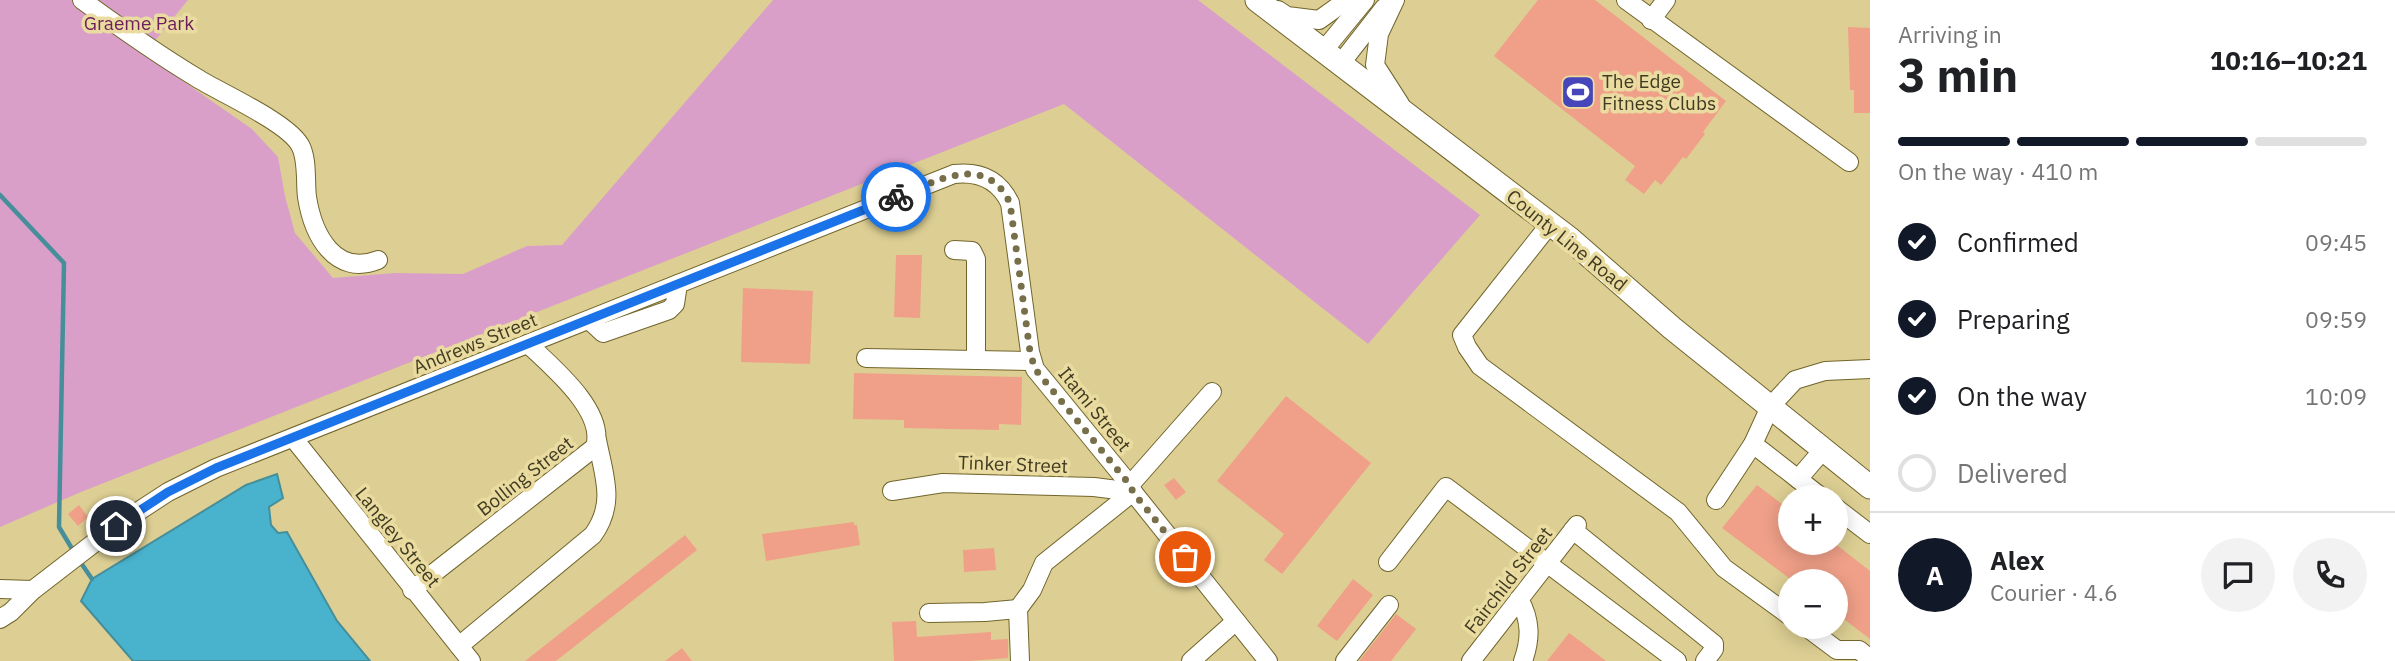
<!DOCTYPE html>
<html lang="en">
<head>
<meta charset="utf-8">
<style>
  body { margin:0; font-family:"IBM Plex Sans",sans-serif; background:#f2f2f2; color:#202124; height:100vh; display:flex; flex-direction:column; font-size:26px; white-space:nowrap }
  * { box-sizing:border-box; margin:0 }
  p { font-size:23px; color:#757577 }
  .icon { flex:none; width:38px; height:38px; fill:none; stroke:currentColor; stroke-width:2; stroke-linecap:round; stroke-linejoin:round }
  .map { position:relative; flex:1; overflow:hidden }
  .panel { display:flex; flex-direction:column; background:#fff; width:525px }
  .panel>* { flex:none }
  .buttons { position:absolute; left:1778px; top:485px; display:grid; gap:14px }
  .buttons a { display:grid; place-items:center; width:70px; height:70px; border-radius:50%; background:#fff; box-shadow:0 4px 18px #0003; font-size:35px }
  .pin { position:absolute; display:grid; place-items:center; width:60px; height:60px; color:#fff; margin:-30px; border:4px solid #fff; border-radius:50%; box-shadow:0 2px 7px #0007 }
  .courier { position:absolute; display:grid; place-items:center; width:70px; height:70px; margin:-35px; border:5px solid #1a73e8; border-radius:50%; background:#fff; color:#222; box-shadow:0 2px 9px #0007 }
  .headline em { font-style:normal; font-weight:700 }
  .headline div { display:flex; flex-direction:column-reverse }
  .headline { display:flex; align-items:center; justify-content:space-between; height:119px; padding:0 28px }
  h1 { font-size:46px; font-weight:700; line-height:52px }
  .bar { display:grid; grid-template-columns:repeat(4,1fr); gap:10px 7px; align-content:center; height:84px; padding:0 28px }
  .bar i { height:9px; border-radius:5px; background:#e0e0e0 }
  .bar .current { background:#111827 }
  .bar p { grid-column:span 4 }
  .line { display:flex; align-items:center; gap:18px; padding:0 28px; border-top:2px solid #e0e0e0 }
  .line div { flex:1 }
  .round { display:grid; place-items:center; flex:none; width:74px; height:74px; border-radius:37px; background:#f2f2f2 }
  ol { padding:0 28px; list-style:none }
  li { display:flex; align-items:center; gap:21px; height:77px }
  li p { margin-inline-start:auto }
  li .icon { padding:7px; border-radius:50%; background:#111827; color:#fff; stroke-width:4 }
  li:last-child { color:#757577 }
  li i { width:38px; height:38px; border:4px solid #e0e0e0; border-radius:50% }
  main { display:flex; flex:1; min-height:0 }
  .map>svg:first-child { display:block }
</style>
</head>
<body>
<main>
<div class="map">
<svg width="1870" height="661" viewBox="0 0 1870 661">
  <rect width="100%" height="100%" fill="#ddcf93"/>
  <path fill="#da9fc9" d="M0 0H188L144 54 252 129 278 157 285 196 295 233 333 278 395 273 463 274 527 246 562 245 773 0H1198L1480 215 1368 344 1064 104 81 492 0 527Z"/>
  <path fill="#49b2cd" stroke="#468e9a" stroke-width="2" d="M277 474 283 498 269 507 271 525 278 533 287 532 337 621 370 661H133L81 601 92 579 246 485Z"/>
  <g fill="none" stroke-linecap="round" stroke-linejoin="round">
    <g stroke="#468e9a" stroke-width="4.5">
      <path d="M0 195 64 263 59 527 74 552"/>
      <path d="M79 560 92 579"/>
    </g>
  </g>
  <g fill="#f0a088">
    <path d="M1538 0H1595L1726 101 1703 132 1705 134 1686 159 1683 157 1661 185 1655 180 1644 194 1625 180 1635 166 1494 56Z"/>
    <path d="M1848 27 1870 28V113H1854V90H1850Z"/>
    <path d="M896 255H922L920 318 894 317Z"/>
    <path d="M743 288 813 291 810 364 741 362Z"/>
    <path d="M854 373 1022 377 1021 425 999 424V430L904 428V420L853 419Z"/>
    <path d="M1286 396 1371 463 1282 574 1264 560 1284 534 1217 481Z"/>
    <path d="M1174 478 1186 492 1176 500 1164 485Z"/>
    <path d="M1757 485 1790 510V542H1833L1870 571V639L1836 613V581H1793L1722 528Z"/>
    <path d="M79 505 88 517 78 526 68 514Z"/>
    <path d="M854 522V525H857L860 545 766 561 762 534Z"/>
    <path d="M685 535 697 550 556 661H525Z"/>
    <path d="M994 548 996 570 964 572 963 550Z"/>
    <path d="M1353 579 1373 595 1337 641 1317 626Z"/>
    <path d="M1396 614 1416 629 1391 661H1359Z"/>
    <path d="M916 621 917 637 991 632V640L1008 639V658L969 661H894L892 622Z"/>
    <path d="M1569 633 1584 644 1606 661H1547Z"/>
    <path d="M682 648 692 661H665Z"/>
  </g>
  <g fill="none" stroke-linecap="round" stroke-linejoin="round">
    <g stroke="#71652b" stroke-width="20">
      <g id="minor">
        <path d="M82 0C119 27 157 54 197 78 221 93 287 122 300 145 308 159 305 182 307 197 313 235 335 277 378 260"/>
        <path d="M1395 0 1379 34 1375 65 1400 104"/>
        <path d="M1626 0 1849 162"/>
        <path d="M1278 10 1287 16 1319 20 1347 0"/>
        <path d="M1651 20 1666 0"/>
        <path d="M1324 50 1365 0"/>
        <path d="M1341 63 1384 8"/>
        <path d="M1550 224 1462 335 1467 347 1480 366 1678 512 1724 568 1790 616"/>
        <path d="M954 250 972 251 976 259V360"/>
        <path d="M589 320 603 333 669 310 675 304 678 284"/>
        <path d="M866 358 1032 361"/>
        <path d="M294 439 471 661"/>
        <path d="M1753 444 1798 479"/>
        <path d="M1130 485 1212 392"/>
        <path d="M892 491 943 483 1094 487 1133 492"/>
        <path d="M1821 497 1798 479 1823 450"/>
        <path d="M1716 500 1753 444 1770 407 1795 380 1825 371 1870 369"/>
        <path d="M1836 508 1870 534"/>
        <path d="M1573 530 1714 644V649L1705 661"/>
        <path d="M1388 562 1446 487 1677 661"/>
        <path d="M0 589 33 590"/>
        <path d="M412 590 595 447C606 411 552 367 528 344"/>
        <path d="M1519 599C1531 620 1531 639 1523 661"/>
        <path d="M929 613 985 612 1018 609"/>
        <path d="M0 619 11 612 33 590 116 526 168 492 216 468 954 174C980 171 999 180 1010 203L1030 352 1035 369 1130 485 1133 492 1268 661"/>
        <path d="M1805 626 1837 650H1859L1870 659"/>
        <path d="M459 646 593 535C616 503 604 476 597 440"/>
        <path d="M1020 661 1018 609 1032 590 1044 563 1133 492"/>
        <path d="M1191 661 1236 621"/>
        <path d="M1345 661 1389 605"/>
        <path d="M1471 661 1577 525"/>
      </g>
    </g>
    <g stroke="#71652b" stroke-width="25">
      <path id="major" d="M1257 0 1570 239 1672 328 1870 487"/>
    </g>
    <use href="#minor" stroke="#fff" stroke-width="18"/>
    <use href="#major" stroke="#fff" stroke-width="23"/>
  </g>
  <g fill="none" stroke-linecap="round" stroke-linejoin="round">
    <path stroke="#776f4a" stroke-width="7" stroke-dasharray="0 12.6" d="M896 197C935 182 985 151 1010 203L1030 352 1035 369 1130 485 1133 492 1185 557"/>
    <path stroke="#1a73e8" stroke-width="9" d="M116 526 168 492 216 468 896 197"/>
  </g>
  <defs>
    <g id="stadium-square" transform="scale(1.75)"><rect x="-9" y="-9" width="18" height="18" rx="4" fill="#4645ba" stroke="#eadca0"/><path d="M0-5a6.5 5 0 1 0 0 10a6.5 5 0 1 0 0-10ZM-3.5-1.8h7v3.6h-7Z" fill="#fff"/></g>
  </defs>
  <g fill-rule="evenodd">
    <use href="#stadium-square" x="1578" y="92"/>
  </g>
  <g text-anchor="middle" stroke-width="7" stroke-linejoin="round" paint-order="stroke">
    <g font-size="19" fill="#6e205e" stroke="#eadca0">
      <text x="139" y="30">Graeme Park</text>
    </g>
    <g font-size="19" fill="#403b22" stroke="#eadca0" text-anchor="start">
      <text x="1602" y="88">The Edge<tspan x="1602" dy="22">Fitness Clubs</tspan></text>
    </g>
    <g font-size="19" fill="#403b22" stroke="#eadca0">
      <text transform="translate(1567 240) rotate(39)" y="7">County Line Road</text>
      <text transform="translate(475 343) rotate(-22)" y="7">Andrews Street</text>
      <text transform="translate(1095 409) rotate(51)" y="7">Itami Street</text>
      <text transform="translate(1013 464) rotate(2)" y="7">Tinker Street</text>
      <text transform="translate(525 476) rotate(-38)" y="7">Bolling Street</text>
      <text transform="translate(398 537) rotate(51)" y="7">Langley Street</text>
      <text transform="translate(1508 580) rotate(-52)" y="7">Fairchild Street</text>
    </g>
  </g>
</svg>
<div class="buttons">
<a>+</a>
<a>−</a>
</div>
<div class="pin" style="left:1185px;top:557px;background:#ea580c"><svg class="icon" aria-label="bag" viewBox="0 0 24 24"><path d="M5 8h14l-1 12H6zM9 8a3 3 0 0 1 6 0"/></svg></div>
<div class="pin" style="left:116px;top:526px;background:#1f2937"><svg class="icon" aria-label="home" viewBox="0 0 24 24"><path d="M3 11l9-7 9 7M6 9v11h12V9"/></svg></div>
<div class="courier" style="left:896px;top:197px"><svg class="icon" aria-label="bike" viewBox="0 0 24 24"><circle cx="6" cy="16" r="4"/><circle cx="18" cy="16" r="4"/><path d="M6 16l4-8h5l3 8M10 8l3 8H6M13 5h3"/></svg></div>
</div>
<section class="panel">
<div class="headline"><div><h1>3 min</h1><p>Arriving in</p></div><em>10:16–10:21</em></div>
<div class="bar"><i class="current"></i><i class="current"></i><i class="current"></i><i></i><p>On the way · 410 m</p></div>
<ol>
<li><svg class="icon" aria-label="check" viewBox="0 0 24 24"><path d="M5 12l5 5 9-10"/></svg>Confirmed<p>09:45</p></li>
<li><svg class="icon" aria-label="check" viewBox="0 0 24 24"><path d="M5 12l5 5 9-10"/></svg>Preparing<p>09:59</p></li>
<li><svg class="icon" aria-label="check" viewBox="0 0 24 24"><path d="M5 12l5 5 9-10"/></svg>On the way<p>10:09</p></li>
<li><i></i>Delivered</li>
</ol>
<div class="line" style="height:126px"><b class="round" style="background:#111827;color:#fff">A</b><div><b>Alex</b><p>Courier · 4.6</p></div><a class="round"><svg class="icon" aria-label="chat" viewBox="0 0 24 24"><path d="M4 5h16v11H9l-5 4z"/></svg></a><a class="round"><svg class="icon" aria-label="phone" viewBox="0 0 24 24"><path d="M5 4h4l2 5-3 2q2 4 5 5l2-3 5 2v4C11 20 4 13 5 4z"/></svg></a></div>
</section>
</main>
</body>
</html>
